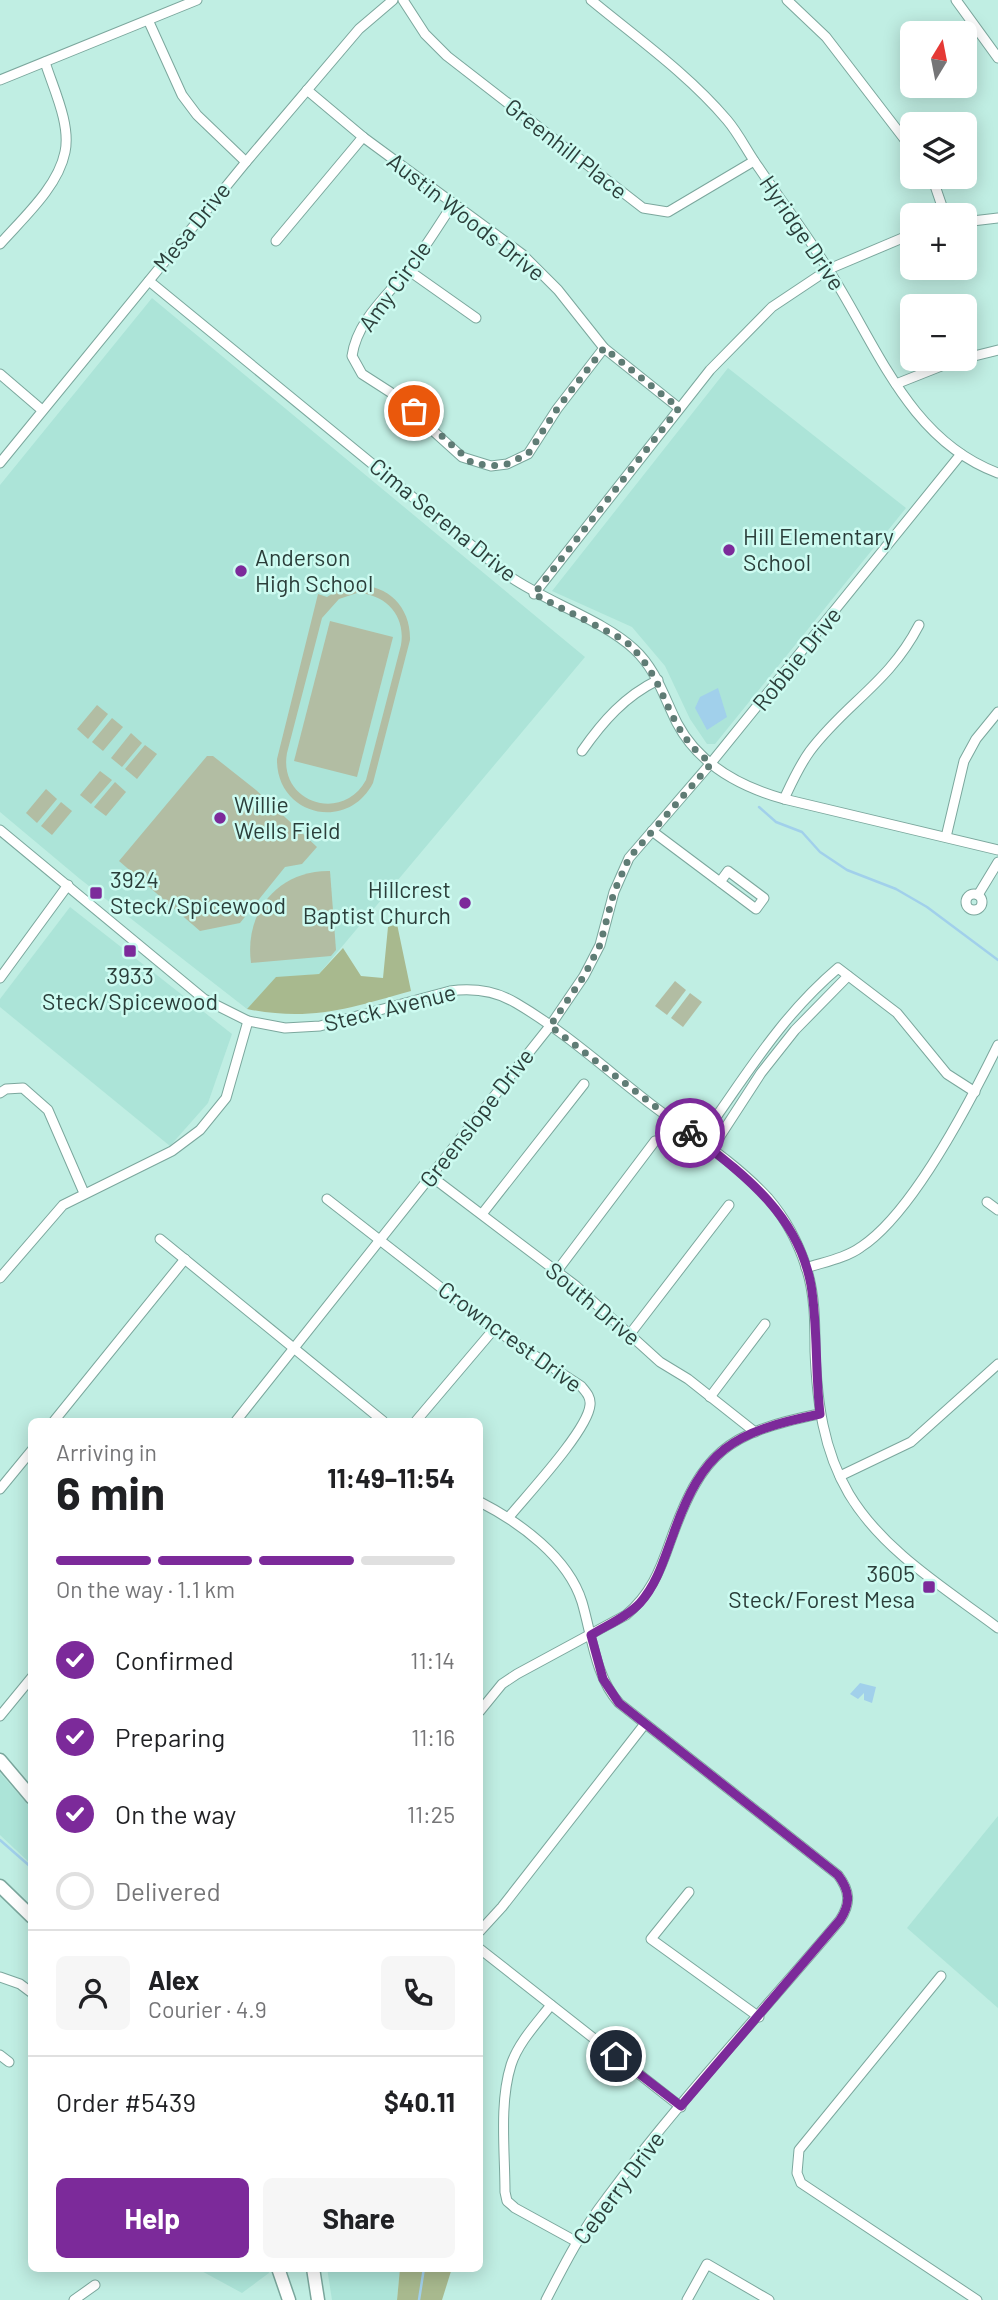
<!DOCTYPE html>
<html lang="en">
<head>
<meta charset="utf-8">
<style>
  body { margin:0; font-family:Barlow,sans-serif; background:#f6f6f6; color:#202124; height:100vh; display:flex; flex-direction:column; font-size:26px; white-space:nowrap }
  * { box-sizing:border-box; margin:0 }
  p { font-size:23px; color:#757577 }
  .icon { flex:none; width:38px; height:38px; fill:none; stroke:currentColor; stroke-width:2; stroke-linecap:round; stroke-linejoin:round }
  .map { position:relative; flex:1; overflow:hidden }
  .side { position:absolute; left:28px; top:1418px; width:455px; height:854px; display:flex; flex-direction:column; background:#fff; border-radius:10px; box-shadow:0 4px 18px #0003 }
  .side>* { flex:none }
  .needle { width:46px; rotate:10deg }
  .fabs { position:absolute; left:900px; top:21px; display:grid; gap:14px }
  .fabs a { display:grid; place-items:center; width:77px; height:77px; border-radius:10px; background:#fff; box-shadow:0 4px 18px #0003; font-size:35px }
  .pin { position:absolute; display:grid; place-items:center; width:60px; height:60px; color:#fff; margin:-30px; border:4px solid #fff; border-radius:50%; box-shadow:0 2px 7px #0007 }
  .courier { position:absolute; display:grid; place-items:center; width:70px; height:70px; margin:-35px; border:5px solid #7c2a9a; border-radius:50%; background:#fff; color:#222; box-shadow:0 2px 9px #0007 }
  .headline em { font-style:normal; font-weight:700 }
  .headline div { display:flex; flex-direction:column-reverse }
  .headline { display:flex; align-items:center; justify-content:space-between; height:119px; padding:0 28px }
  h1 { font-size:46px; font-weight:700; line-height:52px }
  .bar { display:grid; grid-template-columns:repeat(4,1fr); gap:10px 7px; align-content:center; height:84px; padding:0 28px }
  .bar i { height:9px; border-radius:5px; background:#e0e0e0 }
  .bar .on { background:#7c2a9a }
  .bar p { grid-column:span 4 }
  .line { display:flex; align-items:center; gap:18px; padding:0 28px; border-top:2px solid #e0e0e0 }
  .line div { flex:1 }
  .round { display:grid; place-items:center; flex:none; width:74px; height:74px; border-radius:10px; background:#f6f6f6 }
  ol { padding:0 28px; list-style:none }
  li { display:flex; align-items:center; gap:21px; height:77px }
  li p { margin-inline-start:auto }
  li .icon { padding:7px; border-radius:50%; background:#7c2a9a; color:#fff; stroke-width:4 }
  li:last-child { color:#757577 }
  li i { width:38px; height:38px; border:4px solid #e0e0e0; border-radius:50% }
  .action { display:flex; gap:14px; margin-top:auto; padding:14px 28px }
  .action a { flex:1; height:80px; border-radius:10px; background:#7c2a9a; color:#fff; font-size:28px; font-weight:700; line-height:80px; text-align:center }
  .action a+a { background:#f6f6f6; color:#202124 }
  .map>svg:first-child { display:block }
</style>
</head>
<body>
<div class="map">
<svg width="998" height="2300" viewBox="0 0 998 2300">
  <rect width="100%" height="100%" fill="#c0eee3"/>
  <g fill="#ace4d8">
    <path d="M152 298 585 657 319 974 276 978 247 1009 80 879 0 812V485Z"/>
    <path d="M728 368 906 508 715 744H707L690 719 665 666 632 627 552 591Z"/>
    <path d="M70 907 232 1034 208 1103 170 1146 0 1007V999Z"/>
    <path d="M0 1773 31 1808V1864L0 1835Z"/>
    <path d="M998 1816V2008L907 1928Z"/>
    <path d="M196 2268H268L269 2273 242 2293Z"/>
    <path d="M327 2268H400L397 2300H332Z"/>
  </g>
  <g fill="#b2bda3" fill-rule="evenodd">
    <path d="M357 585C389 585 411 608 410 640L373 783C347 833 276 815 277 759L318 594 327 597 341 588ZM357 593C386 594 406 616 401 645L366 780C342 824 278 802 287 753L322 618 339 599Z"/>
    <path d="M330 621 393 637 357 777 294 761Z"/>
    <path d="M97 705 108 714 88 739 77 729Z"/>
    <path d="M112 718 123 727 103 751 92 742Z"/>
    <path d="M131 733 142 743 122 767 111 758Z"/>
    <path d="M145 745 157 754 137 779 125 769Z"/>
    <path d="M207 756H213L256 790 317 847 302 864 285 867 240 923 200 931 119 861Z"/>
    <path d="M100 771 112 780 91 804 80 795Z"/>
    <path d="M115 782 126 792 106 816 94 807Z"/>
    <path d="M46 789 57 799 37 823 26 813Z"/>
    <path d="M61 802 72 811 52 835 41 826Z"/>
    <path d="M330 871 336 950 331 956 251 963C244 912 278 870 330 871Z"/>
    <path d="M675 981 686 990 667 1015 655 1006Z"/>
    <path d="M690 993 702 1002 683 1027 671 1018Z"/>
  </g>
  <g fill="#a8b98e">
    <path d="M397 924 411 991C350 1008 311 1022 247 1009L276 977 319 974 343 948 361 976 383 978 388 927Z"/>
    <path d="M400 2268H452L442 2300H397Z"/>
  </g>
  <g fill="#a1d0eb">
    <path d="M718 688 727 717 707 730 695 708 700 697Z"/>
    <path d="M860 1683 876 1687 872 1703 864 1700V1693L858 1699 850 1694Z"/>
  </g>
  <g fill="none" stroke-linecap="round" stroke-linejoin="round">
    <g stroke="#a1d0eb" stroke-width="2.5">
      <path d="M759 807 776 822 802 832 820 852 847 870 896 889 927 907 998 960"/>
      <path d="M0 1840 32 1868"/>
      <path d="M419 2300 424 2268"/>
    </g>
    <g stroke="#7ba79d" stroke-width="11">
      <g id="minor">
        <path d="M403 0 425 34 447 56 643 208 668 212 754 161"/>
        <path d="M591 0C637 38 688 74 727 120 739 134 748 153 759 168 782 202 807 235 828 269 876 343 908 440 998 473"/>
        <path d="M787 0 826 37 912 149"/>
        <path d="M956 0 998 58"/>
        <path d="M149 22 182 95 197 115 246 162"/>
        <path d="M0 80 197 0"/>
        <path d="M307 90 363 137 522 254 558 290 604 348 679 408"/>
        <path d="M932 177 945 215"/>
        <path d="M453 204C438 226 424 250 407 271 386 297 357 321 352 356L362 374 390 392 462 457 491 466 507 464 528 454 557 409 604 348"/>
        <path d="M964 222 998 218"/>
        <path d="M276 241 363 137"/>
        <path d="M0 244C23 218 58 187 65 152 71 124 53 88 45 62"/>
        <path d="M408 270 476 318"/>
        <path d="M149 281 509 576C546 602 603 620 634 649 656 669 664 697 677 723 699 765 741 787 784 799L998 850"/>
        <path d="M0 374 42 410"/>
        <path d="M896 384 954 361 998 350"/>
        <path d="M0 463 246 162 359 29 393 0"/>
        <path d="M534 594 710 370 772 307 829 269 912 234"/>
        <path d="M582 751C603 721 625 696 658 680"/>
        <path d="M784 799C792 782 799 766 810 751 846 703 889 683 919 625"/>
        <path d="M0 830 204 999 248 1021 285 1028 320 1026 450 991C472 988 496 991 516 1003 564 1031 608 1071 652 1105 690 1134 735 1162 768 1198 785 1218 798 1242 806 1267 815 1294 815 1323 815 1351 817 1401 823 1450 849 1494 883 1551 946 1589 998 1628"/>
        <path d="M652 831 756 909 764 898 728 871 720 882"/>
        <path d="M946 837 964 761 976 739 998 712"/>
        <circle cx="974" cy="902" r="8"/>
        <path d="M978 895 998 862"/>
        <path d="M0 978 68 885"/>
        <path d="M0 1093 6 1089 23 1088 48 1110 84 1193"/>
        <path d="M699 1141C745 1078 778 1019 838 968L897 1013 947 1074 975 1092"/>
        <path d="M711 1150 761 1073 795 1030 848 976"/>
        <path d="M432 1177 576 1286 660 1362 688 1379 755 1432"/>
        <path d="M327 1199 494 1329 581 1386C586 1392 591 1397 590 1405 588 1430 527 1495 509 1517"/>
        <path d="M987 1202 998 1210"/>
        <path d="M482 1214 584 1084"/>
        <path d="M160 1239 383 1421"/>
        <path d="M806 1268C824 1262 846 1258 861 1247 913 1213 970 1102 998 1045"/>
        <path d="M557 1271 655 1141"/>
        <path d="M0 1278 63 1205 172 1151 200 1130 226 1098 248 1021"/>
        <path d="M630 1334 729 1205"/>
        <path d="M710 1397 765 1324"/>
        <path d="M54 1421 185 1259"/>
        <path d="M236 1421 550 1026 584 976 600 945 614 892 629 858 711 763 961 454"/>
        <path d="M416 1421 494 1329"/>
        <path d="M840 1476 911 1442 998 1364"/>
        <path d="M0 1489 32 1450"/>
        <path d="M480 1502C519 1522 568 1557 582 1602 592 1636 595 1676 619 1703L838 1875C850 1891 851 1903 840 1920 762 2013 678 2101 606 2199 582 2230 564 2265 546 2300"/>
        <path d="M480 1711 502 1684 517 1674 626 1615C650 1595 660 1571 670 1542 702 1452 726 1433 819 1414"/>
        <path d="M0 1716 32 1677"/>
        <path d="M689 1892 651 1939 759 2017"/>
        <path d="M480 1931 502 1907 644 1725"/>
        <path d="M480 1949 681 2107"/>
        <path d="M941 1976 799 2150 797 2173 801 2183 977 2300"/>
        <path d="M0 1977 20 1984 32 1993"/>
        <path d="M551 2005C537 2023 518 2043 511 2065 499 2103 505 2152 505 2192L507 2201 515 2208 577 2242"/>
        <path d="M0 2055 9 2062"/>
        <path d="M74 2300 95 2285"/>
        <path d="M687 2300 707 2264 769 2300"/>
      </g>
    </g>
    <g stroke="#7ba79d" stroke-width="15">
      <g id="major">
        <path d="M0 1760 32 1798"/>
        <path d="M0 1886 32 1917"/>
        <path d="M278 2268 289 2300"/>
        <path d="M313 2268 318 2300"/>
      </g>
    </g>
    <use href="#minor" stroke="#fff" stroke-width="9"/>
    <use href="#major" stroke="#fff" stroke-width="12"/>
  </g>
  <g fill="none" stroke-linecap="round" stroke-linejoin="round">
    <path stroke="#5f7c75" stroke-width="7" stroke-dasharray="0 12.6" d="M414 411 472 463 491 466 507 464 528 454 557 409 604 348 679 408 534 594 624 640C664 675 662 710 691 745 697 752 705 758 711 764L629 858 614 892 600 945 584 976 550 1026 690 1133"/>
    <path stroke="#7c2a9a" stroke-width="9" d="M616 2056 681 2106 840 1920C851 1903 850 1891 838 1875L619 1703 603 1679 591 1635C607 1625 627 1617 640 1603 657 1584 664 1559 673 1535 703 1449 732 1432 820 1414 815 1371 818 1327 811 1285 798 1214 743 1174 690 1133"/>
  </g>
  <g fill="#7c2a9a" stroke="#cdfbf1" stroke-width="2.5">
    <circle cx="729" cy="550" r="7"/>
    <circle cx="241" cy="571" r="7"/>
    <circle cx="220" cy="818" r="7"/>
    <rect x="89" y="886" width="14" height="14" rx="3.5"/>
    <circle cx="465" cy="903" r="7"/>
    <rect x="123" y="944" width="14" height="14" rx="3.5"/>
    <rect x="922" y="1580" width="14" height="14" rx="3.5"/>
  </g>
  <g text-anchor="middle" stroke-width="5" stroke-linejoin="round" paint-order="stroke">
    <g font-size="23" fill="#2b3e3a" stroke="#cdfbf1">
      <text transform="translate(566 149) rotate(38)" y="8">Greenhill Place</text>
      <text transform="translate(466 217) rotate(38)" y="8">Austin Woods Drive</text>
      <text transform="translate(192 227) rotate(-51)" y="8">Mesa Drive</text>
      <text transform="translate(802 233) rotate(56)" y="8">Hyridge Drive</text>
      <text transform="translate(395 286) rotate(-54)" y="8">Amy Circle</text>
      <text transform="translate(443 520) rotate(39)" y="8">Cima Serena Drive</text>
      <text transform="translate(797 659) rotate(-51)" y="8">Robbie Drive</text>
      <text transform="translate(390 1008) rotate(-14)" y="8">Steck Avenue</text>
      <text transform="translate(477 1118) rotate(-52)" y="8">Greenslope Drive</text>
      <text transform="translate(593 1304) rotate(40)" y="8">South Drive</text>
      <text transform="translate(510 1337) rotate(36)" y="8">Crowncrest Drive</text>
      <text transform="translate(619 2188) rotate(-53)" y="8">Ceberry Drive</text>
    </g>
    <g font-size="23" fill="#2b3e3a" stroke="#cdfbf1" text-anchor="start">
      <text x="743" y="545">Hill Elementary<tspan x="743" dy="26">School</tspan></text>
      <text x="255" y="566">Anderson<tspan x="255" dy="26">High School</tspan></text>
      <text x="234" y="813">Willie<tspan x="234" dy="26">Wells Field</tspan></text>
      <text x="110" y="888">3924<tspan x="110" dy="26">Steck/Spicewood</tspan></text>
      <text x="451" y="898" text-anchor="end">Hillcrest<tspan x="451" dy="26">Baptist Church</tspan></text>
      <text x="130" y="984" text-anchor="middle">3933<tspan x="130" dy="26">Steck/Spicewood</tspan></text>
      <text x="915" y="1582" text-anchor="end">3605<tspan x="915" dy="26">Steck/Forest Mesa</tspan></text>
    </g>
  </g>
</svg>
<div class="fabs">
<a><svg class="needle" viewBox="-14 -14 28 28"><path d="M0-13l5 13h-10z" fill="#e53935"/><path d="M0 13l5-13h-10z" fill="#757577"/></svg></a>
<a><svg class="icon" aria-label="layers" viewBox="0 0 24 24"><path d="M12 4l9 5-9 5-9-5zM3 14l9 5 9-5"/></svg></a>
<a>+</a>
<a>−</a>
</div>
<div class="pin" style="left:414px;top:411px;background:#ea580c"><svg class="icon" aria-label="bag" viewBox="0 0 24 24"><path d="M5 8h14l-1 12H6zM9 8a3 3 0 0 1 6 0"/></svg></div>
<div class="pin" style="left:616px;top:2056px;background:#1f2937"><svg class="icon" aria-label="home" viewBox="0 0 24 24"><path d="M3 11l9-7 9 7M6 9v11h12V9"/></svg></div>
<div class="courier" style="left:690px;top:1133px"><svg class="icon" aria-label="bike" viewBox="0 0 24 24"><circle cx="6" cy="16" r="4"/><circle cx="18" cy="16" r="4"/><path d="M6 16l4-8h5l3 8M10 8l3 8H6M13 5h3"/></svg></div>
<section class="side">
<div class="headline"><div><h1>6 min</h1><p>Arriving in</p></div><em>11:49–11:54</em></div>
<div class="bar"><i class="on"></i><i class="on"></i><i class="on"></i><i></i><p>On the way · 1.1 km</p></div>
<ol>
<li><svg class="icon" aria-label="check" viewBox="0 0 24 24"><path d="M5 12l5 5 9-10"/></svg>Confirmed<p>11:14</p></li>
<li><svg class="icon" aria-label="check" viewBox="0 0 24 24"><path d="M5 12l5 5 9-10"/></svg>Preparing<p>11:16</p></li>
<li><svg class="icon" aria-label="check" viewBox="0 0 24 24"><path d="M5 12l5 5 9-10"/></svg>On the way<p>11:25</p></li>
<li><i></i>Delivered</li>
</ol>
<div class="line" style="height:126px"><a class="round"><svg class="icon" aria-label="person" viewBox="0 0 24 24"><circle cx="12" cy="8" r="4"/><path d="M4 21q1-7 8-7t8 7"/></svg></a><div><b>Alex</b><p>Courier · 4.9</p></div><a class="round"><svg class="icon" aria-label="phone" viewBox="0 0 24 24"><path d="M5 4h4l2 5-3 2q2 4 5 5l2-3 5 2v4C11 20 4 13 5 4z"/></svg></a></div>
<div class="line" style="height:91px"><div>Order #5439</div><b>$40.11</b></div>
<div class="action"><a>Help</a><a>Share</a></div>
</section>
</div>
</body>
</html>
